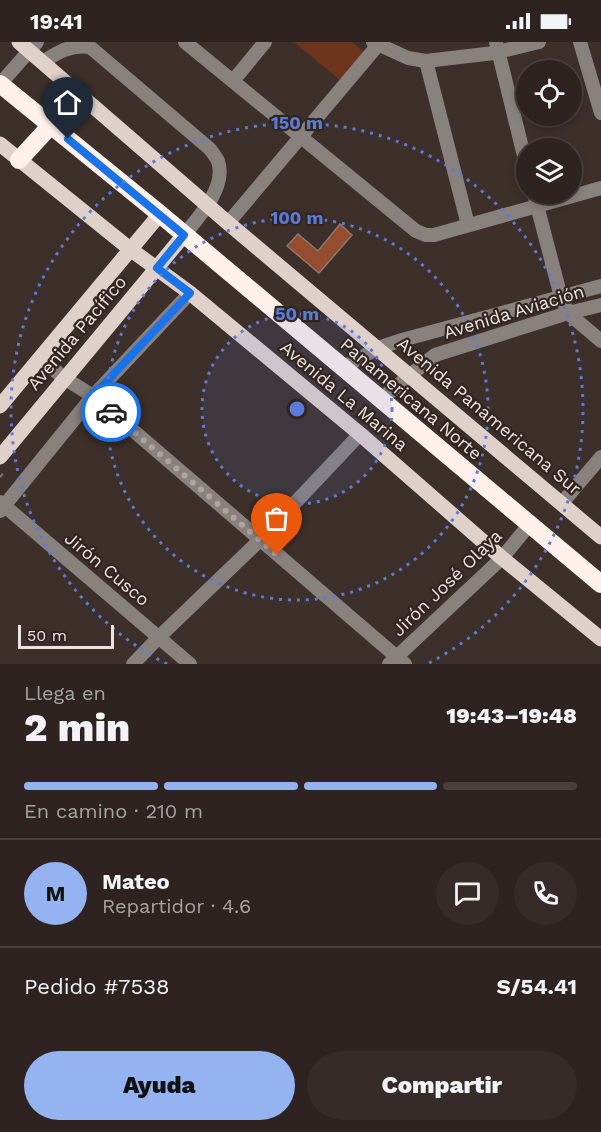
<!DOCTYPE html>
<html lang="es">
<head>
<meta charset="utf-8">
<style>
  body { margin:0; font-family:"Work Sans",sans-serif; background:#362b29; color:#f1f3f6; height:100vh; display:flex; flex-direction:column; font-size:22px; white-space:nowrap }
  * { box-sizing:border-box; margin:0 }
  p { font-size:20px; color:#a7a4a5 }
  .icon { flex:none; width:33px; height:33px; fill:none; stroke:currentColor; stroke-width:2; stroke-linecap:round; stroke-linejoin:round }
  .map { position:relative; height:622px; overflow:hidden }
  .drawer { display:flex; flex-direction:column; background:#2e2320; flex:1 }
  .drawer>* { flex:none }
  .tools { position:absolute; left:516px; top:18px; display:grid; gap:12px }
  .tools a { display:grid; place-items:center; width:66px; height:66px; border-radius:50%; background:#2e2320; box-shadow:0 3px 9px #0003,0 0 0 2px #49403e; font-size:30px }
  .scale { position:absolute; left:18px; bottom:15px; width:96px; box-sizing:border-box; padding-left:6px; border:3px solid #ede4e0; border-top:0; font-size:16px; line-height:21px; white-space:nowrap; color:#ede4e0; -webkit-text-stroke:4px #322520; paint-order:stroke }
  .pin { position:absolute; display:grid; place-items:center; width:51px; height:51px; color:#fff; margin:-62px -26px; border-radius:50% 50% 50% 0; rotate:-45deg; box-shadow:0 0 6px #0007 }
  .pin .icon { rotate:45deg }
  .courier { position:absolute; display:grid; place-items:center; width:60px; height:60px; margin:-30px; border:4px solid #1a73e8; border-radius:50%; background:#fff; color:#222; box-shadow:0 2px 8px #0007 }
  .overview em { font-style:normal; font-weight:800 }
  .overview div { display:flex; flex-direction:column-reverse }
  .overview { display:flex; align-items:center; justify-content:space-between; height:102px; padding:0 24px }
  h1 { font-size:39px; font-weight:800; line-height:45px }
  .bar { display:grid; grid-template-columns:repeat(4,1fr); gap:9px 6px; align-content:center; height:72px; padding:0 24px }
  .bar i { height:8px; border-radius:4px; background:#49403e }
  .bar .active { background:#95b2f1 }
  .bar p { grid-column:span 4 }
  .line { display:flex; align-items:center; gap:15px; padding:0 24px; border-top:2px solid #49403e }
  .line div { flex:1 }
  .round { display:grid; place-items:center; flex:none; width:63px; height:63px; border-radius:32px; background:#362b29 }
  .cta { display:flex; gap:12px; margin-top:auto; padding:12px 24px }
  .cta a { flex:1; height:69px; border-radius:36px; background:#95b2f1; color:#111; font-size:24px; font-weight:800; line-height:69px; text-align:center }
  .cta a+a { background:#362b29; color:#f1f3f6 }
  .status { display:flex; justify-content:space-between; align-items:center; height:42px; padding:0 30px; background:#2e2320; direction:ltr }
  .status svg { height:16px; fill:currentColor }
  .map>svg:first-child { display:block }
</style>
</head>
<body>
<div class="status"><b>19:41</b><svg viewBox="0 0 49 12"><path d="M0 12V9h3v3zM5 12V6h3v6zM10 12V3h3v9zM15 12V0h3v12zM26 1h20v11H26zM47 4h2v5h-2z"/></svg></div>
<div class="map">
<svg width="601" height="622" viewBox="0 0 601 622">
  <rect width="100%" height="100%" fill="#3d2f2a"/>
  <path fill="#6e341c" d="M294 0H352L365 11 341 39Z"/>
  <path fill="#964c2e" stroke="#897973" stroke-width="1.5" d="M340 182 352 193 319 231 287 204 298 192 318 209Z"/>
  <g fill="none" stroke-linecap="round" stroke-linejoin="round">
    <path stroke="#817570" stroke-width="2" stroke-dasharray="4.5 4.5" stroke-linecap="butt" d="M0 435 6 428"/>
    <g stroke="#89817e" stroke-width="14">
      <path d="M185 0 416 189 426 193H434L601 146"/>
      <path d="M373 0 408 16 426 19 494 11 539 0"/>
      <path d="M496 0 526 122"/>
      <path d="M580 0 601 71"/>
      <path d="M426 19 468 183"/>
      <path d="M43 20C58 10 71 2 90 5L210 107C212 110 216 115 218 119 227 145 199 175 184 193"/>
      <path d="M233 39 265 0"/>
      <path d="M0 42 37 0"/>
      <path d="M534 152 561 255 568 271 601 299"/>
      <path d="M228 181 378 3"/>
      <path d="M40 316 64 336 93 354 405 622"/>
      <path d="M342 326 378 306 402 298 601 244"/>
      <path d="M381 357 435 313 568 271 601 263"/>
      <path d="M0 460 190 622"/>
      <path d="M562 461 601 415"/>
      <path d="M0 469 93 354 190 251"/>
      <path d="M133 622 159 595 260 498 360 392"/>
      <path d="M389 622 502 516 529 483"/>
    </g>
    <g stroke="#dfd0ca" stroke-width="15">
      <path d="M19 0 228 181 601 495"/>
      <path d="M0 102 130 207 190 251 360 392 502 516 601 597"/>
      <path d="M0 364 160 172"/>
      <path d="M0 415 184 193"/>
    </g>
    <g stroke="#fef0ea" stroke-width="18">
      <path d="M0 42 160 172 601 542"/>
      <path d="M19 118 51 83"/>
    </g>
  </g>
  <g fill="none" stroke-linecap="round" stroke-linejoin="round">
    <path stroke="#afa5a0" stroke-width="6" stroke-dasharray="0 10.8" d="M111 370 277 513"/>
    <path stroke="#1a73e8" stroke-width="8" d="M68 97 184 193 157 226 190 251 93 354 111 370"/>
  </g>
  <circle cx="297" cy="367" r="95" fill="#5b7bda" fill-opacity=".12"/>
  <g fill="none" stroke="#5b7bda" stroke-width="3" stroke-dasharray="3 6">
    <circle cx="297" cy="367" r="95"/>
    <circle cx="297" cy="367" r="191"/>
    <path d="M167 622A286 286 0 1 1 427 622"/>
  </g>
  <g text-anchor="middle" stroke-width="4.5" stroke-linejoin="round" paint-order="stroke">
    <g font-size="18" fill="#ede4e0" stroke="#322520">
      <text transform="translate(514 270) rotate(-17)" y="6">Avenida Aviación</text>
      <text transform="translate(77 291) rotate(-50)" y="6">Avenida Pacífico</text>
      <text transform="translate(344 354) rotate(40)" y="6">Avenida La Marina</text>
      <text transform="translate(411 357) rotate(40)" y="6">Panamericana Norte</text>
      <text transform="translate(489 374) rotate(40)" y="6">Avenida Panamericana Sur</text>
      <text transform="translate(107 527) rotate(40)" y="6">Jirón Cusco</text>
      <text transform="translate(447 541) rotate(-44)" y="6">Jirón José Olaya</text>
    </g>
  </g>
  <circle cx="297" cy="367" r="9" fill="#5b7bda" stroke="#322520" stroke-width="3"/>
  <g font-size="18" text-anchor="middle" font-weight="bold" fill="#5b7bda" stroke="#322520" stroke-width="4.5" stroke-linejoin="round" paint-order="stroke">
    <text x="297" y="87">150 m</text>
    <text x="297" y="182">100 m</text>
    <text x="297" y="278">50 m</text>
  </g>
</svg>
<div class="tools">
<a><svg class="icon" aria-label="locate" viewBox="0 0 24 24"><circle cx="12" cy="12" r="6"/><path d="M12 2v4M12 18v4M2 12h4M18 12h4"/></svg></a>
<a><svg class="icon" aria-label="layers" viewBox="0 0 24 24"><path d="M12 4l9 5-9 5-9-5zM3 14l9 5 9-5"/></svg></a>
</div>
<div class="scale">50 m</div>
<div class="pin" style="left:277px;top:513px;background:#ea580c"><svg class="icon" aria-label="bag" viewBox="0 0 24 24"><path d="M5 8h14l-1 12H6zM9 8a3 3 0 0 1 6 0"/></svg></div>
<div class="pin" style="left:68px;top:97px;background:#1f2937"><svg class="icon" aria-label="home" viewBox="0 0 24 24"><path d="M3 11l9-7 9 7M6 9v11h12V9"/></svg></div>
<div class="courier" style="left:111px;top:370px"><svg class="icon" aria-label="car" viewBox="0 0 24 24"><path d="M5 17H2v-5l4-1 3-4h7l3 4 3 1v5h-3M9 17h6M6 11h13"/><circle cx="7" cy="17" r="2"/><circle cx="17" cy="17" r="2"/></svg></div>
</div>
<section class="drawer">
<div class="overview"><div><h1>2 min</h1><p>Llega en</p></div><em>19:43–19:48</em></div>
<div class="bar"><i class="active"></i><i class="active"></i><i class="active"></i><i></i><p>En camino · 210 m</p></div>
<div class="line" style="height:108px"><b class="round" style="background:#95b2f1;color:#111">M</b><div><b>Mateo</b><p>Repartidor · 4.6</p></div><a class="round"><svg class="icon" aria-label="chat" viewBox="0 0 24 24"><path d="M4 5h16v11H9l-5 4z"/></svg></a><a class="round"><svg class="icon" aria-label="phone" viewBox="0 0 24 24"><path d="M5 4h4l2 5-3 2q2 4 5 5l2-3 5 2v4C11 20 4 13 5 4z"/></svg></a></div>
<div class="line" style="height:78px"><div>Pedido #7538</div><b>S/54.41</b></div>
<div class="cta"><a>Ayuda</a><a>Compartir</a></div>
</section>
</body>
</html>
